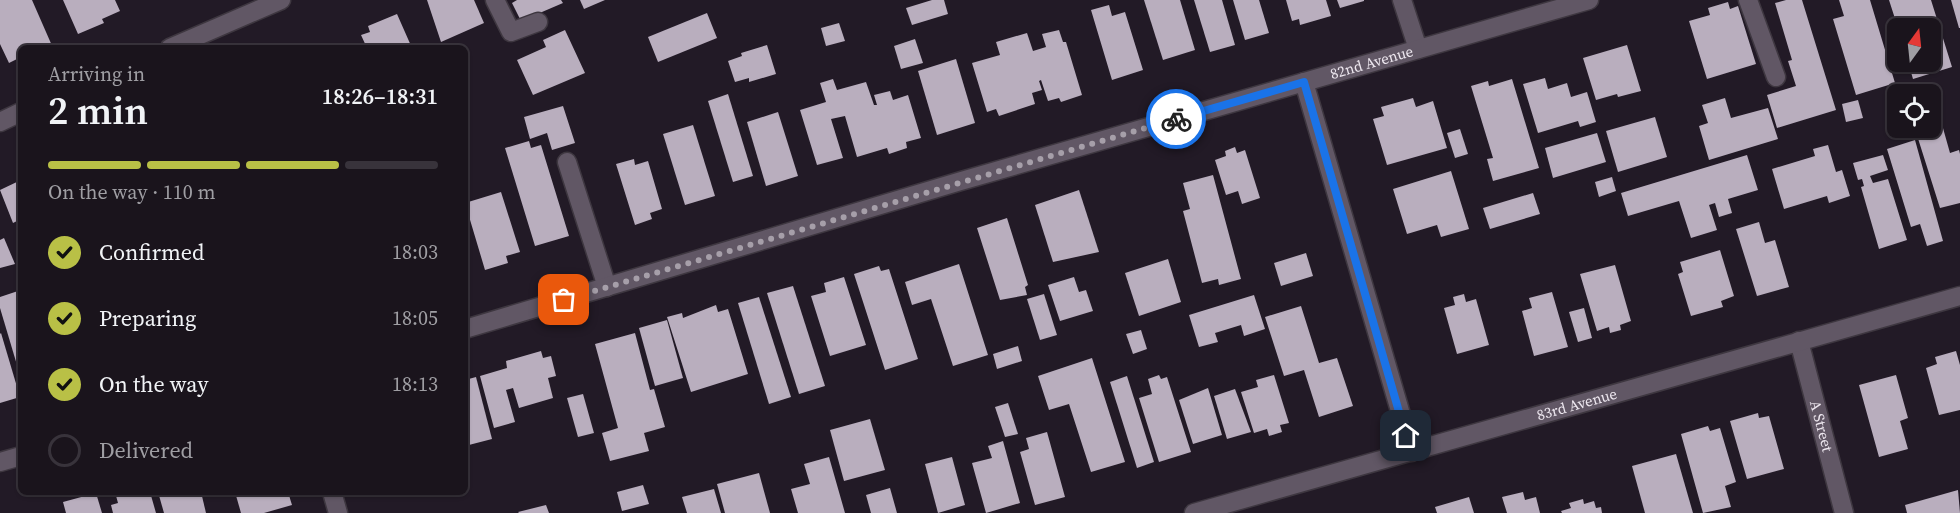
<!DOCTYPE html>
<html lang="en">
<head>
<meta charset="utf-8">
<style>
  body { margin:0; font-family:"Source Serif 4",serif; background:#272129; color:#f1f3f6; height:100vh; display:flex; flex-direction:column; font-size:22px; white-space:nowrap }
  * { box-sizing:border-box; margin:0 }
  p { font-size:20px; color:#9f9ea3 }
  .icon { flex:none; width:33px; height:33px; fill:none; stroke:currentColor; stroke-width:2; stroke-linecap:round; stroke-linejoin:round }
  .map { position:relative; flex:1; overflow:hidden }
  .details { position:absolute; left:18px; top:45px; width:450px; height:450px; display:flex; flex-direction:column; background:#1a141c; border-radius:9px; box-shadow:0 2px 4px #0004,0 0 0 2px #38333b }
  .details>* { flex:none }
  .needle { width:39px; rotate:15deg }
  .fabs { position:absolute; left:1887px; top:18px; display:grid; gap:12px }
  .fabs a { display:grid; place-items:center; width:54px; height:54px; border-radius:9px; background:#1a141c; box-shadow:0 2px 4px #0004,0 0 0 2px #38333b; font-size:30px }
  .pin { position:absolute; display:grid; place-items:center; width:51px; height:51px; color:#fff; margin:-26px; border-radius:12px; box-shadow:0 3px 9px #0006 }
  .courier { position:absolute; display:grid; place-items:center; width:60px; height:60px; margin:-30px; border:4px solid #1a73e8; border-radius:50%; background:#fff; color:#222; box-shadow:0 2px 8px #0007 }
  .overview em { font-style:normal; font-weight:600 }
  .overview div { display:flex; flex-direction:column-reverse }
  .overview { display:flex; align-items:center; justify-content:space-between; height:102px; padding:0 30px }
  h1 { font-size:39px; font-weight:600; line-height:45px }
  .bar { display:grid; grid-template-columns:repeat(4,1fr); gap:9px 6px; align-content:center; height:72px; padding:0 30px }
  .bar i { height:8px; border-radius:4px; background:#38333b }
  .bar .active { background:#b9c046 }
  .bar p { grid-column:span 4 }
  ol { padding:0 30px; list-style:none }
  li { display:flex; align-items:center; gap:18px; height:66px }
  li p { margin-inline-start:auto }
  li .icon { padding:6px; border-radius:50%; background:#b9c046; color:#111; stroke-width:4 }
  li:last-child { color:#9f9ea3 }
  li i { width:33px; height:33px; border:3px solid #38333b; border-radius:50% }
  .map>svg:first-child { display:block }
</style>
</head>
<body>
<div class="map">
<svg width="1960" height="513" viewBox="0 0 1960 513">
  <rect width="100%" height="100%" fill="#221a26"/>
  <g fill="#b9aebe">
    <path d="M0 0H32L53 48H21V57L9 63 0 44Z"/>
    <path d="M63 0H115L120 11 102 19 104 23 78 34Z"/>
    <path d="M427 0H474L484 23 441 42Z"/>
    <path d="M517 0H561L563 3 521 21 512 3Z"/>
    <path d="M580 0H605L584 9Z"/>
    <path d="M932 0H944L948 14 912 25 906 8Z"/>
    <path d="M1144 0H1180L1195 50 1163 60Z"/>
    <path d="M1194 0H1222L1235 45 1210 52Z"/>
    <path d="M1233 0H1259L1269 33 1245 40Z"/>
    <path d="M1286 0H1326L1331 16 1300 25 1299 19 1292 21Z"/>
    <path d="M1337 0H1364V1L1340 8Z"/>
    <path d="M1786 0H1802L1836 110 1777 128 1767 95 1796 86 1788 61 1792 60 1775 3Z"/>
    <path d="M1839 0H1870L1895 83 1856 95 1833 19 1844 16Z"/>
    <path d="M1889 0H1931L1952 67 1913 79 1908 62H1930V28H1898Z"/>
    <path d="M1951 0H1960V28H1959Z"/>
    <path d="M1728 2 1730 9 1738 6 1756 64 1707 79 1689 21 1710 15 1708 8Z"/>
    <path d="M1109 5 1112 16 1125 12 1143 70 1112 80 1091 10Z"/>
    <path d="M707 13 717 38 658 62 648 37Z"/>
    <path d="M397 14 412 48H367L361 35 370 32 368 26Z"/>
    <path d="M839 23 845 41 826 46 821 28Z"/>
    <path d="M565 30 585 73 533 95 517 60 546 47 543 40Z"/>
    <path d="M1059 30 1063 42H1066L1082 95 1061 102 1059 98 1048 101 1041 80 1039 81 1042 90 1032 93 1035 104 999 116 996 109 987 112 972 63 1000 55 996 42 1027 33 1033 51 1046 47 1042 34Z"/>
    <path d="M915 39 923 63 901 69 894 46Z"/>
    <path d="M767 45 776 74 749 82V78L735 82 728 61 742 56 741 53Z"/>
    <path d="M1627 45 1641 91 1618 97 1617 94 1596 100 1583 58Z"/>
    <path d="M956 59 975 123 937 135 918 71Z"/>
    <path d="M1545 78 1548 89 1567 83 1571 97 1587 92 1596 122 1580 127 1578 121 1538 133 1523 84Z"/>
    <path d="M833 79 837 90 866 82 874 105H877L874 95 890 91 893 100 908 95 921 138 906 142 907 148 889 154 887 148 857 157 845 116 831 119 843 158 817 165 800 110 826 102 820 83Z"/>
    <path d="M1512 79 1539 168 1493 181 1487 159 1493 158 1471 86 1488 81 1489 86Z"/>
    <path d="M728 94 753 176 733 182 708 101Z"/>
    <path d="M1413 98 1416 107 1433 101 1447 148 1387 165 1373 119 1384 116 1381 107Z"/>
    <path d="M1725 98 1731 118 1768 108 1778 139 1709 160 1699 126 1708 123 1702 105Z"/>
    <path d="M1858 100 1863 118 1846 122 1842 104Z"/>
    <path d="M563 106 575 143 552 150 547 133 530 139 524 117Z"/>
    <path d="M778 112 798 176 766 186 747 122Z"/>
    <path d="M1655 117 1667 157 1618 172 1606 131Z"/>
    <path d="M1941 121 1950 153 1959 150 1960 154V203L1940 208 1915 129 1930 128V124Z"/>
    <path d="M693 125 715 196 685 205 663 134Z"/>
    <path d="M1460 129 1468 154 1455 158 1447 133Z"/>
    <path d="M1597 133 1606 162 1553 178 1545 148Z"/>
    <path d="M1915 140 1943 241 1927 246 1920 224 1911 227 1887 149Z"/>
    <path d="M529 141 531 148 541 145 569 236 535 246 505 148Z"/>
    <path d="M1828 145 1836 172 1842 170 1850 196 1829 203 1827 196 1784 209 1772 169 1815 156 1813 149Z"/>
    <path d="M1235 147 1237 153 1245 150 1260 198 1242 204 1238 191 1226 195 1215 160 1226 156 1225 151Z"/>
    <path d="M1747 155 1758 190 1728 199 1732 213 1719 217 1715 203 1709 205 1717 230 1691 238 1679 201 1628 216 1621 193Z"/>
    <path d="M1883 155 1888 170 1870 176 1873 183 1888 179 1907 240 1879 249 1861 187 1864 186 1862 179 1858 180 1853 163Z"/>
    <path d="M634 159 635 165 648 161 662 209 650 213 652 219 635 225 616 164Z"/>
    <path d="M1451 171 1469 229 1441 237 1437 225 1407 234 1393 189Z"/>
    <path d="M1213 175 1241 279 1219 285 1218 279 1202 283 1183 211 1190 209 1183 183Z"/>
    <path d="M1612 177 1616 191 1599 197 1595 182Z"/>
    <path d="M21 180V219L13 223 0 190Z"/>
    <path d="M1079 190 1099 252 1053 262 1035 205Z"/>
    <path d="M501 192 520 252 506 256 508 263 485 270 465 203Z"/>
    <path d="M1533 193 1540 214 1490 229 1483 208Z"/>
    <path d="M1007 218 1028 285 1025 287 1027 295 1000 300 977 228Z"/>
    <path d="M1759 222 1765 243 1775 240 1789 287 1757 296 1736 229Z"/>
    <path d="M4 238 15 264 0 268V240Z"/>
    <path d="M1720 250 1734 296 1721 301 1723 307 1691 316 1678 274 1683 272 1680 262Z"/>
    <path d="M1306 253 1313 276 1281 286 1274 263Z"/>
    <path d="M1168 259 1181 302 1139 316 1125 273Z"/>
    <path d="M959 264 988 355 953 366 931 299 912 305 905 282Z"/>
    <path d="M1615 265 1631 321 1620 325 1621 330 1610 333 1609 327 1597 331 1580 274Z"/>
    <path d="M879 266 881 271 889 269 918 359 885 370 854 274Z"/>
    <path d="M844 277 866 345 830 356 811 296 826 292 824 283Z"/>
    <path d="M1074 277 1079 292 1086 290 1093 311 1060 321 1048 285Z"/>
    <path d="M793 286 825 386 799 394 767 293Z"/>
    <path d="M21 290V363L17 365 0 308V297Z"/>
    <path d="M1552 292 1568 347 1534 356 1522 311 1532 308 1529 298Z"/>
    <path d="M1044 294 1057 335 1040 340 1027 299Z"/>
    <path d="M1464 294 1466 302 1476 299 1489 345 1457 354 1444 308 1455 305 1453 297Z"/>
    <path d="M1254 295 1265 329 1244 336 1241 325 1215 333 1218 342 1199 347 1189 315Z"/>
    <path d="M759 297 791 397 769 404 738 303Z"/>
    <path d="M716 305 718 312 728 309 748 374 691 392 667 317 682 313 683 318Z"/>
    <path d="M1301 306 1319 363 1337 358 1353 406 1319 417 1304 370 1284 376 1265 317Z"/>
    <path d="M1584 308 1592 338 1578 342 1569 312Z"/>
    <path d="M667 320 683 378 655 386 639 328Z"/>
    <path d="M1141 330 1147 349 1133 354 1126 334Z"/>
    <path d="M1 333 20 397 0 403V334Z"/>
    <path d="M635 333 650 390 654 389 665 427 644 433 649 451 610 461 602 433 618 428 595 344Z"/>
    <path d="M1018 346 1022 361 997 369 993 354Z"/>
    <path d="M541 351 543 358 551 356 556 376 548 378 553 398 519 408 513 388 506 390 515 422 494 428 480 376 507 368 506 361Z"/>
    <path d="M1956 351 1960 365V410L1939 415 1926 368 1937 364 1935 357Z"/>
    <path d="M1092 358 1125 462 1091 472 1069 404 1049 410 1038 376Z"/>
    <path d="M1159 375 1161 379 1167 377 1191 452 1159 462 1139 398 1152 394 1148 379Z"/>
    <path d="M1274 375 1289 423 1280 425 1282 432 1269 436 1267 429 1254 433 1241 392 1258 387 1256 380Z"/>
    <path d="M1896 375 1908 418 1900 421 1908 449 1879 457 1859 385Z"/>
    <path d="M1127 376 1154 462 1137 468 1110 382Z"/>
    <path d="M476 377 492 439 465 446V380Z"/>
    <path d="M1208 388 1222 435 1193 444 1179 400Z"/>
    <path d="M1235 389 1251 432 1227 439 1214 396Z"/>
    <path d="M583 394 594 433 578 437 567 398Z"/>
    <path d="M1008 403 1018 434 1005 437 995 407Z"/>
    <path d="M1758 413 1759 418 1769 416 1784 469 1747 479 1730 421Z"/>
    <path d="M870 419 885 470 844 481 830 430Z"/>
    <path d="M1708 426 1710 431 1720 428 1736 482 1725 486 1731 507 1703 513 1681 434Z"/>
    <path d="M1047 432 1065 497 1035 505 1020 452 1029 449 1026 438Z"/>
    <path d="M1003 441 1020 503 986 513 972 463 992 458 988 446Z"/>
    <path d="M1676 454 1693 513H1645L1632 466Z"/>
    <path d="M829 457 845 513H798L791 489 810 484 804 464Z"/>
    <path d="M952 457 965 505 938 513 925 464Z"/>
    <path d="M759 473 770 513H725L717 484Z"/>
    <path d="M643 485 649 504 622 511 617 492Z"/>
    <path d="M890 488 897 513H871L866 495Z"/>
    <path d="M714 489 721 513H687L682 497Z"/>
    <path d="M1958 490 1960 513H1907L1905 505Z"/>
    <path d="M115 492H150L156 513H113L111 505 118 503Z"/>
    <path d="M158 492H201L206 513H164Z"/>
    <path d="M235 492H288L292 505 264 513H241Z"/>
    <path d="M1523 492 1525 500 1536 497 1540 513H1507L1502 497Z"/>
    <path d="M96 493 102 513H66L63 502Z"/>
    <path d="M1469 497 1474 513H1437L1435 507Z"/>
    <path d="M1583 499 1584 504 1594 501 1596 508 1601 507 1602 513H1562L1561 511 1571 508 1569 503Z"/>
    <path d="M546 505 549 513H519L518 512Z"/>
  </g>
  <g fill="none" stroke-linecap="round" stroke-linejoin="round">
    <g stroke="#3e3740" stroke-width="21">
      <g id="minor">
        <path d="M495 0 511 32 538 22"/>
        <path d="M1402 0 1418 49"/>
        <path d="M1748 0 1776 77"/>
        <path d="M170 48 281 0"/>
        <path d="M1304 82 1412 452"/>
        <path d="M0 122 21 112"/>
        <path d="M567 162 607 287"/>
        <path id="s1" d="M465 329 961 181 1589 0"/>
        <path id="s2" d="M1799 341 1844 513"/>
        <path d="M0 462 21 456"/>
        <path d="M332 492 338 513"/>
        <path id="s3" d="M1194 513 1960 296"/>
      </g>
    </g>
    <use href="#minor" stroke="#615765" stroke-width="18"/>
  </g>
  <g fill="none" stroke-linecap="round" stroke-linejoin="round">
    <path stroke="#a69fa9" stroke-width="6" stroke-dasharray="0 10.8" d="M564 300 1176 119"/>
    <path stroke="#1a73e8" stroke-width="8" d="M1176 119 1304 82 1406 436"/>
  </g>
  <g text-anchor="middle" stroke-width="6" stroke-linejoin="round" paint-order="stroke">
    <g font-size="15" fill="#ede7ef" stroke="#0a070b">
      <text dy="5" stroke="none"><textPath href="#s1" startOffset="945">82nd Avenue</textPath></text>
      <text dy="5" stroke="none"><textPath href="#s3" startOffset="398">83rd Avenue</textPath></text>
      <text dy="5" stroke="none"><textPath href="#s2" startOffset="88">A Street</textPath></text>
    </g>
  </g>
</svg>
<div class="fabs">
<a><svg class="needle" viewBox="-14 -14 28 28"><path d="M0-13l5 13h-10z" fill="#e53935"/><path d="M0 13l5-13h-10z" fill="#9f9ea3"/></svg></a>
<a><svg class="icon" aria-label="locate" viewBox="0 0 24 24"><circle cx="12" cy="12" r="6"/><path d="M12 2v4M12 18v4M2 12h4M18 12h4"/></svg></a>
</div>
<div class="pin" style="left:564px;top:300px;background:#ea580c"><svg class="icon" aria-label="bag" viewBox="0 0 24 24"><path d="M5 8h14l-1 12H6zM9 8a3 3 0 0 1 6 0"/></svg></div>
<div class="pin" style="left:1406px;top:436px;background:#1f2937"><svg class="icon" aria-label="home" viewBox="0 0 24 24"><path d="M3 11l9-7 9 7M6 9v11h12V9"/></svg></div>
<div class="courier" style="left:1176px;top:119px"><svg class="icon" aria-label="bike" viewBox="0 0 24 24"><circle cx="6" cy="16" r="4"/><circle cx="18" cy="16" r="4"/><path d="M6 16l4-8h5l3 8M10 8l3 8H6M13 5h3"/></svg></div>
<section class="details">
<div class="overview"><div><h1>2 min</h1><p>Arriving in</p></div><em>18:26–18:31</em></div>
<div class="bar"><i class="active"></i><i class="active"></i><i class="active"></i><i></i><p>On the way · 110 m</p></div>
<ol>
<li><svg class="icon" aria-label="check" viewBox="0 0 24 24"><path d="M5 12l5 5 9-10"/></svg>Confirmed<p>18:03</p></li>
<li><svg class="icon" aria-label="check" viewBox="0 0 24 24"><path d="M5 12l5 5 9-10"/></svg>Preparing<p>18:05</p></li>
<li><svg class="icon" aria-label="check" viewBox="0 0 24 24"><path d="M5 12l5 5 9-10"/></svg>On the way<p>18:13</p></li>
<li><i></i>Delivered</li>
</ol>
</section>
</div>
</body>
</html>
